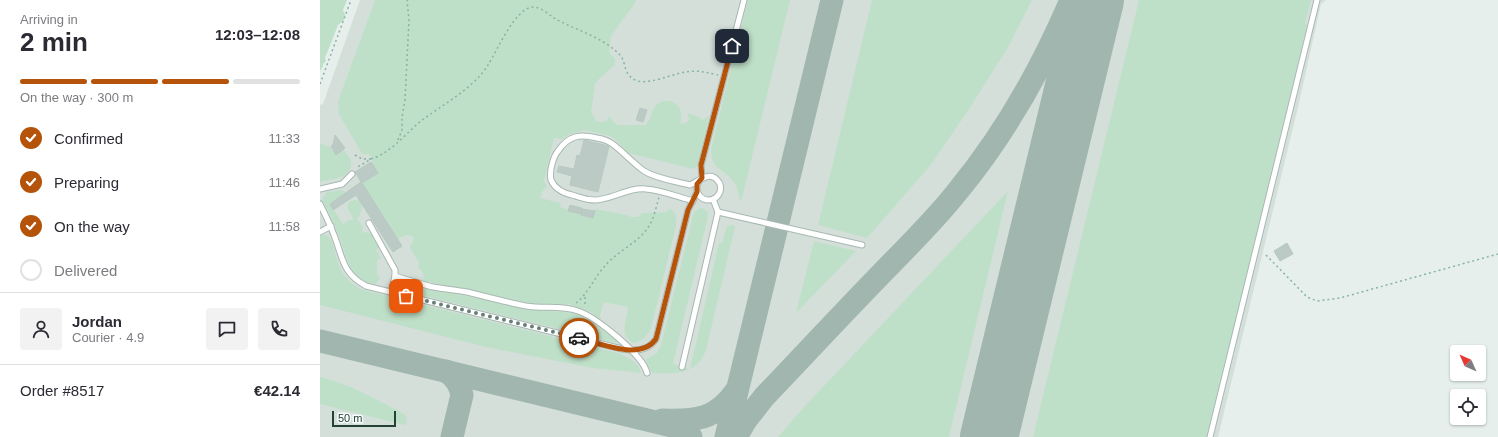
<!DOCTYPE html>
<html lang="en">
<head>
<meta charset="utf-8">
<style>
  body { margin:0; font-family:Helvetica,sans-serif; background:#f2f2f3; color:#2b2b33; height:100vh; display:flex; flex-direction:column; font-size:15px; white-space:nowrap }
  * { box-sizing:border-box; margin:0 }
  p { font-size:13px; color:#7c7c81 }
  .icon { flex:none; width:22px; height:22px; fill:none; stroke:currentColor; stroke-width:2; stroke-linecap:round; stroke-linejoin:round }
  .map { position:relative; flex:1; overflow:hidden }
  .side { display:flex; flex-direction:column; background:#fff; width:320px }
  .side>* { flex:none }
  .needle { width:26px; rotate:315deg }
  .tools { position:absolute; left:1130px; top:345px; display:grid; gap:8px }
  .tools a { display:grid; place-items:center; width:36px; height:36px; border-radius:4px; background:#fff; box-shadow:0 1px 3px #0004; font-size:20px }
  .scale { position:absolute; left:12px; bottom:10px; width:64px; box-sizing:border-box; padding-left:4px; border:2px solid #24423a; border-top:0; font-size:11px; line-height:14px; white-space:nowrap; color:#24423a; -webkit-text-stroke:3px #f7fbf9; paint-order:stroke }
  .pin { position:absolute; display:grid; place-items:center; width:34px; height:34px; color:#fff; margin:-17px; border-radius:8px; box-shadow:0 2px 6px #0006 }
  .courier { position:absolute; display:grid; place-items:center; width:40px; height:40px; margin:-20px; border:3px solid #b45309; border-radius:50%; background:#fff; color:#222; box-shadow:0 1px 5px #0007 }
  .summary em { font-style:normal; font-weight:700 }
  .summary div { display:flex; flex-direction:column-reverse }
  .summary { display:flex; align-items:center; justify-content:space-between; height:68px; padding:0 20px }
  h1 { font-size:26px; font-weight:700; line-height:30px }
  .bar { display:grid; grid-template-columns:repeat(4,1fr); gap:6px 4px; align-content:center; height:48px; padding:0 20px }
  .bar i { height:5px; border-radius:3px; background:#e1e1e2 }
  .bar .current { background:#b45309 }
  .bar p { grid-column:span 4 }
  .line { display:flex; align-items:center; gap:10px; padding:0 20px; border-top:1px solid #e1e1e2 }
  .line div { flex:1 }
  .round { display:grid; place-items:center; flex:none; width:42px; height:42px; border-radius:4px; background:#f2f2f3 }
  ol { padding:0 20px; list-style:none }
  li { display:flex; align-items:center; gap:12px; height:44px }
  li p { margin-inline-start:auto }
  li .icon { padding:4px; border-radius:50%; background:#b45309; color:#fff; stroke-width:4 }
  li:last-child { color:#7c7c81 }
  li i { width:22px; height:22px; border:2px solid #e1e1e2; border-radius:50% }
  main { display:flex; flex:1; min-height:0 }
  .map>svg:first-child { display:block }
</style>
</head>
<body>
<main>
<section class="side">
<div class="summary"><div><h1>2 min</h1><p>Arriving in</p></div><em>12:03–12:08</em></div>
<div class="bar"><i class="current"></i><i class="current"></i><i class="current"></i><i></i><p>On the way · 300 m</p></div>
<ol>
<li><svg class="icon" aria-label="check" viewBox="0 0 24 24"><path d="M5 12l5 5 9-10"/></svg>Confirmed<p>11:33</p></li>
<li><svg class="icon" aria-label="check" viewBox="0 0 24 24"><path d="M5 12l5 5 9-10"/></svg>Preparing<p>11:46</p></li>
<li><svg class="icon" aria-label="check" viewBox="0 0 24 24"><path d="M5 12l5 5 9-10"/></svg>On the way<p>11:58</p></li>
<li><i></i>Delivered</li>
</ol>
<div class="line" style="height:72px"><a class="round"><svg class="icon" aria-label="person" viewBox="0 0 24 24"><circle cx="12" cy="8" r="4"/><path d="M4 21q1-7 8-7t8 7"/></svg></a><div><b>Jordan</b><p>Courier · 4.9</p></div><a class="round"><svg class="icon" aria-label="chat" viewBox="0 0 24 24"><path d="M4 5h16v11H9l-5 4z"/></svg></a><a class="round"><svg class="icon" aria-label="phone" viewBox="0 0 24 24"><path d="M5 4h4l2 5-3 2q2 4 5 5l2-3 5 2v4C11 20 4 13 5 4z"/></svg></a></div>
<div class="line" style="height:52px"><div>Order #8517</div><b>€42.14</b></div>
</section>
<div class="map">
<svg width="1178" height="437" viewBox="0 0 1178 437">
  <rect width="100%" height="100%" fill="#e6efeb"/>
  <path fill="#d4dfda" d="M40 0H1006L1001 4 979 103 898 437H0V105L3 104Z"/>
  <g fill="#bfe0c8">
    <path d="M0 0H27L23 10 25 15 24 20 18 25 5 58 6 61 3 64V66L0 71Z"/>
    <path d="M55 0H316L313 6 291 36 289 52 295 59V65L280 78 275 84 271 112 276 121 282 122 287 121 289 116 297 125H326C330 120 331 113 334 108 342 96 358 100 361 112 362 116 360 120 361 124L368 122 369 118 367 113 379 117 382 120 389 116 377 166 374 169 308 153 296 140 290 136 265 130 248 135 242 139 234 138 224 181 227 186 222 192 220 198 241 203 240 207 273 218 275 209 307 215 311 217H318L322 213 346 212 350 208 356 215V226L331 328C328 335 323 341 314 343 298 335 307 322 308 307L284 302 280 315 281 322 272 313 250 304 220 305 104 281 103 273 98 267 99 262 90 248C90 243 96 241 92 236L86 235 78 239 42 183 58 173 51 162 53 160 49 154H42L19 114 18 104 20 96Z"/>
    <path d="M428 0H470L421 202C418 195 418 187 413 181 402 167 392 171 391 149Z"/>
    <path d="M552 0H712L687 49 649 109 610 166 547 238 498 225Z"/>
    <path d="M819 0H991L985 23 987 26 887 437H713Z"/>
    <path d="M0 143 10 147 13 151 22 149 24 150 31 160V167L27 173 22 177 0 182Z"/>
    <path d="M22 190 25 192 24 195 10 204 23 224 29 220H34L27 207 29 202C44 195 45 209 37 219L43 227 42 232 51 233 53 236V240L57 242 59 246 56 250 61 258 57 260V274L60 278 56 284C30 284 26 254 19 236 14 223 8 211 2 199L7 192Z"/>
    <path d="M688 191 629 437H458L486 405Z"/>
    <path d="M382 208 387 211 388 216 353 364 370 369 399 243H402L407 226 414 225 415 227 386 350C377 375 354 374 332 373L325 360 337 353 341 345 374 212 378 209Z"/>
    <path d="M5 235 9 237 12 241C18 263 20 279 43 290L298 353C307 357 320 362 321 373L273 368 166 347 0 305V236Z"/>
    <path d="M494 241 536 251 476 313Z"/>
    <path d="M85 285 88 286V289L90 291 93 289 94 285 206 309 253 313 267 319 295 338 297 343 84 291 81 287Z"/>
    <path d="M0 377C30 384 57 400 84 414L87 418 86 424 84 425 0 404Z"/>
  </g>
  <g fill="none" stroke-linecap="round" stroke-linejoin="round">
    <g stroke="#a2b6b0" stroke-width="23">
      <path d="M0 341 356 427 371 437"/>
      <path d="M126 371C135 377 140 384 142 395L132 437"/>
      <path d="M342 420C375 421 396 420 416 391"/>
      <path d="M406 437 512 0"/>
      <path d="M416 437 426 420 444 397C484 355 524 312 565 270 589 245 615 220 637 192 684 135 722 68 751 0"/>
    </g>
    <path stroke="#a2b6b0" stroke-width="58" d="M669 437 775 0"/>
  </g>
  <g fill="#bbcac4" stroke="#b8c9c2">
    <path d="M320 108 327 110 323 122 316 120Z"/>
    <path d="M15 135 25 148 16 155 11 146 13 145Z"/>
    <path d="M264 140 289 146 278 192 250 185 252 176 237 172 239 166 254 169 257 155 260 156Z"/>
    <path d="M51 162 58 173 42 183 82 246 73 252 36 195 13 210 10 204 41 182 35 172Z"/>
    <path d="M250 205 262 208 261 214 248 211Z"/>
    <path d="M262 209 275 211 273 218 261 215Z"/>
    <path d="M967 243 973 254 960 261 954 251Z"/>
  </g>
  <g fill="none" stroke-linecap="round" stroke-linejoin="round">
    <g stroke="#a8b8b2" stroke-width="7">
      <g id="service">
        <path d="M382 178 381 165 424 0"/>
        <path d="M0 189 22 184 32 174"/>
        <path d="M373 201C358 197 341 190 326 189 311 187 296 197 282 199 272 202 262 198 252 195 243 193 235 189 231 180 229 172 233 157 238 151 249 135 260 134 277 138 284 139 289 141 294 145 304 153 313 163 324 171 337 179 355 181 370 185 379 181 390 170 398 181 401 184 401 188 400 192 393 208 370 198 379 181"/>
        <path d="M0 204C5 214 10 224 14 235 23 258 22 273 46 286L302 349C316 351 328 351 336 339L368 210 377 192"/>
        <path d="M398 212 542 245"/>
        <path d="M49 223 75 270V276L71 293"/>
        <path d="M0 232 11 226"/>
        <path d="M75 276C88 280 101 284 113 287 124 289 136 290 147 292 167 297 186 302 206 306 223 309 242 305 258 311 276 317 323 355 327 373"/>
        <path d="M362 367 398 212 393 199"/>
        <path d="M890 437 997 0"/>
      </g>
    </g>
    <g stroke="#86b3a5" stroke-width="1.5" stroke-dasharray="2 3" stroke-linecap="butt">
      <path d="M0 84 31 0"/>
      <path d="M78 140 82 130V117L85 100 89 20 87 0"/>
      <path d="M35 155 42 159H51L36 168"/>
      <path d="M51 159C71 153 85 134 101 121 122 105 154 88 168 65 177 51 195 8 213 7 221 7 228 14 234 18 255 30 283 37 300 55 306 61 303 74 315 80 327 86 352 74 365 72 377 70 386 72 398 75"/>
      <path d="M946 255 987 297 997 301 1020 298 1178 254"/>
      <path d="M265 297V307"/>
      <path d="M256 303C268 294 274 278 284 267 296 252 316 244 327 229 334 220 336 207 339 197"/>
    </g>
    <use href="#service" stroke="#fff" stroke-width="5"/>
  </g>
  <g fill="none" stroke-linecap="round" stroke-linejoin="round">
    <path stroke="#687f78" stroke-width="4" stroke-dasharray="0 7.2" d="M86 296 259 338"/>
    <path stroke="#b45309" stroke-width="5" d="M259 338C281 344 321 361 336 339L368 210 377 192V184L382 178 381 165 412 46"/>
  </g>
</svg>
<div class="tools">
<a><svg class="needle" viewBox="-14 -14 28 28"><path d="M0-13l5 13h-10z" fill="#e53935"/><path d="M0 13l5-13h-10z" fill="#7c7c81"/></svg></a>
<a><svg class="icon" aria-label="locate" viewBox="0 0 24 24"><circle cx="12" cy="12" r="6"/><path d="M12 2v4M12 18v4M2 12h4M18 12h4"/></svg></a>
</div>
<div class="scale">50 m</div>
<div class="pin" style="left:86px;top:296px;background:#ea580c"><svg class="icon" aria-label="bag" viewBox="0 0 24 24"><path d="M5 8h14l-1 12H6zM9 8a3 3 0 0 1 6 0"/></svg></div>
<div class="pin" style="left:412px;top:46px;background:#1f2937"><svg class="icon" aria-label="home" viewBox="0 0 24 24"><path d="M3 11l9-7 9 7M6 9v11h12V9"/></svg></div>
<div class="courier" style="left:259px;top:338px"><svg class="icon" aria-label="car" viewBox="0 0 24 24"><path d="M5 17H2v-5l4-1 3-4h7l3 4 3 1v5h-3M9 17h6M6 11h13"/><circle cx="7" cy="17" r="2"/><circle cx="17" cy="17" r="2"/></svg></div>
</div>
</main>
</body>
</html>
